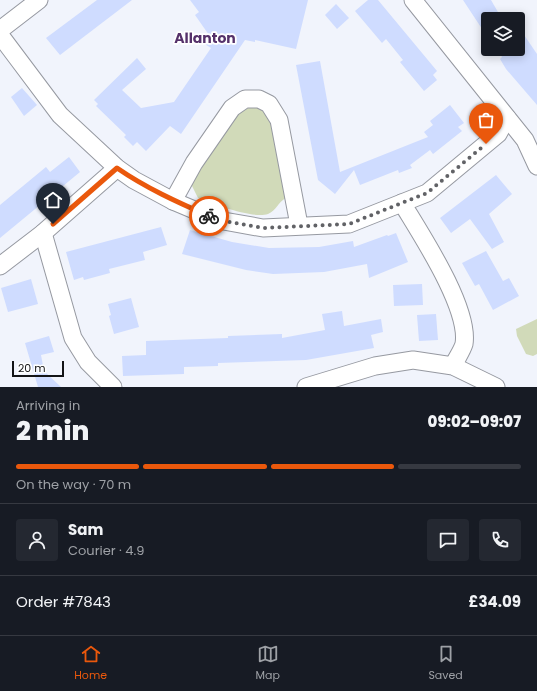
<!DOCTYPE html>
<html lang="en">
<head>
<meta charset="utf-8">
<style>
  body { margin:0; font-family:Poppins,sans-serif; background:#242831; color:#f1f3f6; height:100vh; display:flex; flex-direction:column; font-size:15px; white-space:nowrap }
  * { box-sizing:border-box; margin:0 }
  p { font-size:13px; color:#9ea1a6 }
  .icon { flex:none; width:22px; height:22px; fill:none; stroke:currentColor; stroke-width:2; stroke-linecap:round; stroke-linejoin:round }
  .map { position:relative; height:387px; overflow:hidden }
  .details { display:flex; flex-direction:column; background:#171b24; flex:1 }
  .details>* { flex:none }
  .fabs { position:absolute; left:481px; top:12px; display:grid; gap:8px }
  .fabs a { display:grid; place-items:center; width:44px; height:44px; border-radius:4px; background:#171b24; box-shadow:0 2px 10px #0003; font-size:20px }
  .scale { position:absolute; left:12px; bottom:10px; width:52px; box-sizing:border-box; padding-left:4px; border:2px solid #131416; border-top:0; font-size:11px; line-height:14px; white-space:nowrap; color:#131416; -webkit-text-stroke:3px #fff; paint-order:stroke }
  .pin { position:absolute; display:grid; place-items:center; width:34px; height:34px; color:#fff; margin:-41px -17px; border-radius:50% 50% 50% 0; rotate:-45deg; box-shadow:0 0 4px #0007 }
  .pin .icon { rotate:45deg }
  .courier { position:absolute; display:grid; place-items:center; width:40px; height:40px; margin:-20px; border:3px solid #ea580c; border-radius:50%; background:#fff; color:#222; box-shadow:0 1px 5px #0007 }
  .headline em { font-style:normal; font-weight:800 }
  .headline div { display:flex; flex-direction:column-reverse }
  .headline { display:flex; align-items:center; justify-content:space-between; height:68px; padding:0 16px }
  h1 { font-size:26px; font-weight:800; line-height:30px }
  .bar { display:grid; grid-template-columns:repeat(4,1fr); gap:6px 4px; align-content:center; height:48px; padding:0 16px }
  .bar i { height:5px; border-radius:3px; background:#363941 }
  .bar .active { background:#ea580c }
  .bar p { grid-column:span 4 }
  .line { display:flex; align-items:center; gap:10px; padding:0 16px; border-top:1px solid #363941 }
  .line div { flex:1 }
  .round { display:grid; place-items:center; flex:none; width:42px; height:42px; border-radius:4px; background:#242831 }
  .tab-bar { display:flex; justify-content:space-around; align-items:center; height:56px; border-top:1px solid #363941; background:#171b24; font-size:11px; color:#9ea1a6 }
  .tab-bar a { display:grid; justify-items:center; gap:2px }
  .tab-bar .active { color:#ea580c }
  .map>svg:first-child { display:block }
</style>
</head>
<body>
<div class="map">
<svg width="537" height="387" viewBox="0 0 537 387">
  <rect width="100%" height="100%" fill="#f1f4fc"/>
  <g fill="#d1dab9">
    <path d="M250 107C260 108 265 111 270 119L286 198C278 202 276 211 268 214 252 219 214 204 198 198L190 182 238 114Z"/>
    <path d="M537 319V354L533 356 526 354 517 336 516 329Z"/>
  </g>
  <g fill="#cfdcff">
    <path d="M97 0H132L60 55 46 38Z"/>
    <path d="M190 0H308L296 49 255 40V42L245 40 181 134 170 126 146 151 137 142 133 146 124 137 126 135 96 106 98 104 94 100 137 58 146 69 122 90 141 108 174 102 211 48 203 43 209 35 195 15 199 12Z"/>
    <path d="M368 0H378L437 71 433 75 437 80 424 91 400 62 403 60 386 39 382 43 355 11Z"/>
    <path d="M463 0H491L502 19H488V38Z"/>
    <path d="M336 4 349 18 337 29 325 15Z"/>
    <path d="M518 26 537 54V105L506 69 500 59 502 57 497 49H518Z"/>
    <path d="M320 61 340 172 428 137 424 132 433 125 430 121 450 105 464 123 458 127 462 131 433 154 430 150 410 165 412 168 399 173 398 170 360 185 354 170 335 194 318 180 296 65Z"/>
    <path d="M22 88 37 105 24 116 11 97Z"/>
    <path d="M69 157 80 172 0 238V205L46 167 50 172Z"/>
    <path d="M496 175 512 194 489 214 504 242 492 249 470 219 451 233 440 218Z"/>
    <path d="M161 227 167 245 143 252 145 260 109 269 110 273 84 280 83 277 74 280 66 252Z"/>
    <path d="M190 230 232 242 269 248 319 247 353 241 354 247 387 235 388 236 396 233 408 262 369 278 367 264 324 272 273 274 246 270 182 254Z"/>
    <path d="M486 251 503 281 509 278 519 296 493 310 479 284 475 286 462 263Z"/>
    <path d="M31 279 38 304 8 312 1 288Z"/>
    <path d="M422 284 423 305 394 306 393 285Z"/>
    <path d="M131 298 139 327 114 334 109 316 111 315 108 304Z"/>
    <path d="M342 311 344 326 381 319 383 332 371 335 374 348 306 360 218 363V366L184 367V374L123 376 122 356 146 355V341L228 338V336L282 334V338L325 330 322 314Z"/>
    <path d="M436 314 438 340 419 341 417 315Z"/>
    <path d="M49 336 54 352 41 355 44 371 61 387H38L25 343Z"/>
  </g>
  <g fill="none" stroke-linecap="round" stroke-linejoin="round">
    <g stroke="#9699a1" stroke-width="19">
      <g id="minor">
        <path d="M413 0 525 140 537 166"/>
        <path d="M0 30 39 0"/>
        <path d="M0 35 60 115 117 168 134 180 173 201 218 220 263 228 349 224 427 193 498 134 507 118"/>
        <path d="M173 201 194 163 232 108 245 99H259L269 104 279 120 299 225"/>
        <path d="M402 203C420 233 470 308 464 344 462 351 456 359 453 366"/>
        <path d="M43 233 73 338 88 362 113 387"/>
        <path d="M0 266 43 233 117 168"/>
        <path d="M306 387 375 366 413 360 453 366 496 387"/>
      </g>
    </g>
    <use href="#minor" stroke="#fff" stroke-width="17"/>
  </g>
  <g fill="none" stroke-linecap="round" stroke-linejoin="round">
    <path stroke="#616266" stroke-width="4" stroke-dasharray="0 7.2" d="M209 216 218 220 263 228 349 224 427 193 486 144"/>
    <path stroke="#ea580c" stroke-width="5" d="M53 224 117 168C146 188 177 202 209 216"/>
  </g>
  <g text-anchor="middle" stroke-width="3.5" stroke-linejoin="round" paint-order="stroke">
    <g font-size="14" font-weight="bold" fill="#55316a" stroke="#fff">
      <text x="205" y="43">Allanton</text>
    </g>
  </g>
</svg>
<div class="fabs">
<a><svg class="icon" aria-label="layers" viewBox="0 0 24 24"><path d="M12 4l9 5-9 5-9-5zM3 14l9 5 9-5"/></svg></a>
</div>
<div class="scale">20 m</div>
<div class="pin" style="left:486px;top:144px;background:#ea580c"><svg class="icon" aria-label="bag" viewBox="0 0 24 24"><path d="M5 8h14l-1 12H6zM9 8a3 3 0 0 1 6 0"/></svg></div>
<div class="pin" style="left:53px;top:224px;background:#1f2937"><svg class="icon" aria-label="home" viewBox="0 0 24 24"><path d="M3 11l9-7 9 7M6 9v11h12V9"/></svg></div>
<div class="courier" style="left:209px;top:216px"><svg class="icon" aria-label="bike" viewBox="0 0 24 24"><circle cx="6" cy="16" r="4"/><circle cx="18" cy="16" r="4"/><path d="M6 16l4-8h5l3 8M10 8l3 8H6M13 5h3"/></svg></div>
</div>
<section class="details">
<div class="headline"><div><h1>2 min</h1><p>Arriving in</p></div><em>09:02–09:07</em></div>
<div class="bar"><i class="active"></i><i class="active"></i><i class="active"></i><i></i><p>On the way · 70 m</p></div>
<div class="line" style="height:72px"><a class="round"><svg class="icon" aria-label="person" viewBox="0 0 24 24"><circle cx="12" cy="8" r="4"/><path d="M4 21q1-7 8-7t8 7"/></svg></a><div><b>Sam</b><p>Courier · 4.9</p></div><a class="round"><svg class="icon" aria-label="chat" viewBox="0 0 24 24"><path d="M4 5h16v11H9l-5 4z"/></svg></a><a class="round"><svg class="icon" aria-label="phone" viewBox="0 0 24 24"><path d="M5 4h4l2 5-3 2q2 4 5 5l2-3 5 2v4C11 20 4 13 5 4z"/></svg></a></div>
<div class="line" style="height:52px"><div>Order #7843</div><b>£34.09</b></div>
</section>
<nav class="tab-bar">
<a class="active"><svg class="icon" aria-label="home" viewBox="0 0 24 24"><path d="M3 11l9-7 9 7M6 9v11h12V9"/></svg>Home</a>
<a><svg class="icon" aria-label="map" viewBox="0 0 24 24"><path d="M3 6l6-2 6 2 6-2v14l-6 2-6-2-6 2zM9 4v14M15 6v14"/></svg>Map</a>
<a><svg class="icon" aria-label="saved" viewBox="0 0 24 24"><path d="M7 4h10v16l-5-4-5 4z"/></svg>Saved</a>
</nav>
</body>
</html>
